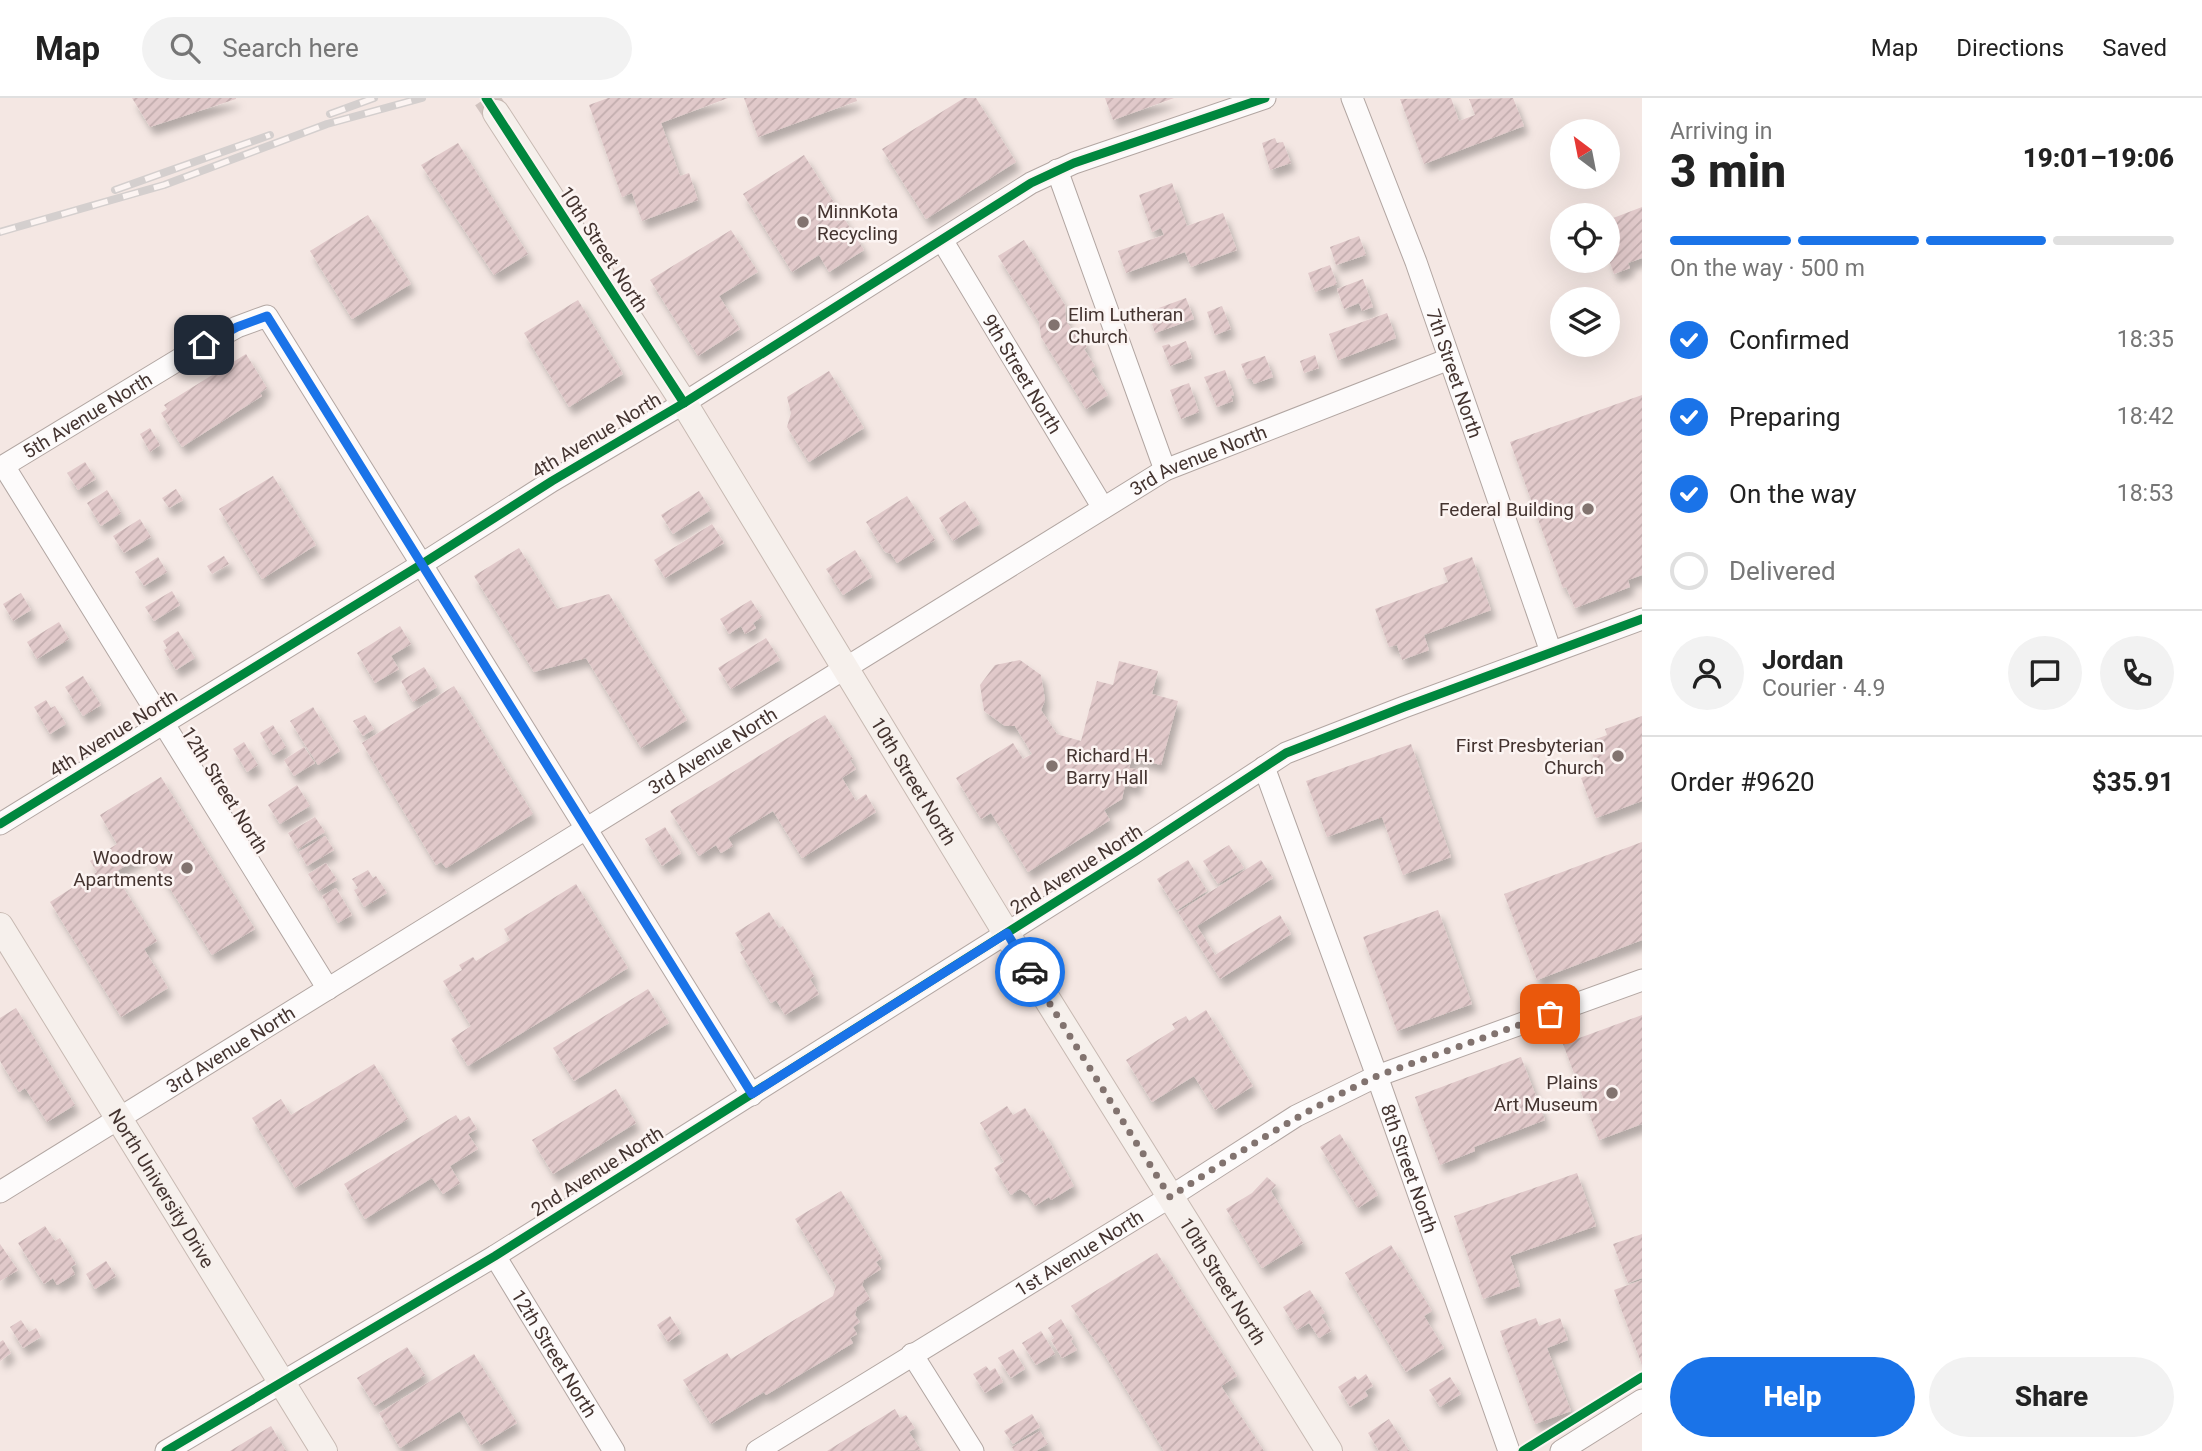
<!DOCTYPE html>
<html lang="en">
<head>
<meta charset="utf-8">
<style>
  body { margin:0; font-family:Roboto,sans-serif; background:#f2f2f2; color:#222; height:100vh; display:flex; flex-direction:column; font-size:26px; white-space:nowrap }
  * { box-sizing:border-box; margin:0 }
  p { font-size:23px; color:#767676 }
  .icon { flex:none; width:38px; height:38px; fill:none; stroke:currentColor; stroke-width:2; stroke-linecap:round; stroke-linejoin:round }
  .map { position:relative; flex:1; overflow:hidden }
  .sheet { display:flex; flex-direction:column; background:#fff; width:560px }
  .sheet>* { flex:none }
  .needle { width:46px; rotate:328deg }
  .fabs { position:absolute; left:1550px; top:21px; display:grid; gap:14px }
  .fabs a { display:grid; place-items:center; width:70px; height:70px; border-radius:50%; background:#fff; box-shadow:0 7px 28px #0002; font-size:35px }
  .pin { position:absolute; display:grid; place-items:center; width:60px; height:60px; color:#fff; margin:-30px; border-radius:14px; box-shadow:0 4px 10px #0006 }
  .courier { position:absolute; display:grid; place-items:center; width:70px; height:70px; margin:-35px; border:5px solid #1a73e8; border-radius:50%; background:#fff; color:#222; box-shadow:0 2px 9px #0007 }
  .head em { font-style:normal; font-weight:800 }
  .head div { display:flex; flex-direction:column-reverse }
  .head { display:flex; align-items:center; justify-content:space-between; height:119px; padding:0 28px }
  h1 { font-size:46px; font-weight:800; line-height:52px }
  .bar { display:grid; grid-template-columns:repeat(4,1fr); gap:10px 7px; align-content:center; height:84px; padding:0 28px }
  .bar i { height:9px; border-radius:5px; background:#e0e0e0 }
  .bar .current { background:#1a73e8 }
  .bar p { grid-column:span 4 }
  .line { display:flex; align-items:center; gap:18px; padding:0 28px; border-top:2px solid #e0e0e0 }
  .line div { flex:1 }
  .round { display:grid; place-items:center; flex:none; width:74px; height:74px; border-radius:37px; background:#f2f2f2 }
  ol { padding:0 28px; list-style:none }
  li { display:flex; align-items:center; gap:21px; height:77px }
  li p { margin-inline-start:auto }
  li .icon { padding:7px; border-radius:50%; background:#1a73e8; color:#fff; stroke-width:4 }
  li:last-child { color:#767676 }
  li i { width:38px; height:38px; border:4px solid #e0e0e0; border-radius:50% }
  .button { display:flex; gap:14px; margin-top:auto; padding:14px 28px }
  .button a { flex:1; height:80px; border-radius:42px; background:#1a73e8; color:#fff; font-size:28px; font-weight:800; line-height:80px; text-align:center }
  .button a+a { background:#f2f2f2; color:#222 }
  header { display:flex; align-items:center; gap:42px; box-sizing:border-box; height:98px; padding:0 35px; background:#fff; border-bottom:2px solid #e0e0e0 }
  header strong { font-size:33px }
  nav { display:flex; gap:38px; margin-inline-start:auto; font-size:24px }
  .search { width:490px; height:63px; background:#f2f2f2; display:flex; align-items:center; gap:18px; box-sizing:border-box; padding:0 24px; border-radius:38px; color:#767676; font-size:26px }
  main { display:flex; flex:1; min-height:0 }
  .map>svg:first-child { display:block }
</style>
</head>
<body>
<header>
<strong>Map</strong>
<div class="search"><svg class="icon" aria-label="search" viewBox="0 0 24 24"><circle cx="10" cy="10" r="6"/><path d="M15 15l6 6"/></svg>Search here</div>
<nav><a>Map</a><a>Directions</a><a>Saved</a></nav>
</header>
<main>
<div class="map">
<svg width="1642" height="1353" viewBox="0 0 1642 1353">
  <defs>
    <pattern id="building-hatch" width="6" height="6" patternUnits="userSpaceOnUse" patternTransform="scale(1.75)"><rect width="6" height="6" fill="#e1c9ca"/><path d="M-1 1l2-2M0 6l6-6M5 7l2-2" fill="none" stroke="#c2adae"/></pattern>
    <filter id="shadow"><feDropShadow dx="4.5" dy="8" stdDeviation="3.5" flood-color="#0004"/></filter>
  </defs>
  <rect width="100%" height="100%" fill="#f4e7e3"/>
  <g fill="url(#building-hatch)" filter="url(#shadow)">
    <path d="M132 0H236V1L150 29Z"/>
    <path d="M608 0H728L661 25 680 78 689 75 698 102 642 123 632 95 622 99 589 7Z"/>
    <path d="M744 0H856L857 3 758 39Z"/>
    <path d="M964 0H976L1016 64 926 121 882 51Z"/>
    <path d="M1105 0H1174L1113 22Z"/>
    <path d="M1451 0 1459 23 1475 17 1469 1 1513 0 1524 28 1424 66 1400 1Z"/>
    <path d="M1275 40 1277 45 1283 44 1291 65 1270 72 1262 45Z"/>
    <path d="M458 45 528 156 494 177 421 67Z"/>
    <path d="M804 57 864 152 829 174 819 157 792 174 743 96Z"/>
    <path d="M1172 85 1187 128 1223 115 1237 152 1191 169 1185 154 1126 175 1118 153 1164 137 1161 130 1152 134 1139 97Z"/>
    <path d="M1642 109V160L1628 165 1630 170 1614 176 1608 159V122Z"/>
    <path d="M368 117 411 186 352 221 310 153Z"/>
    <path d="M731 132 758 174 719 198 740 231 698 258 650 182Z"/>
    <path d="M1359 138 1366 157 1336 167 1330 149Z"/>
    <path d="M1024 142 1065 207 1066 223 1073 233 1077 231 1087 249 1084 251 1095 268 1091 271 1108 297 1086 311 1041 239 1039 224 998 158Z"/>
    <path d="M1330 167 1337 186 1315 194 1308 175Z"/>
    <path d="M1363 181 1373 209 1362 213 1359 205 1344 211 1337 191Z"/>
    <path d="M1186 200 1194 221 1155 235 1148 214Z"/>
    <path d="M578 202 623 276 569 309 524 235Z"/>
    <path d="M1222 208 1231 231 1215 237 1207 214Z"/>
    <path d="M1387 215 1396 240 1338 262 1329 236Z"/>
    <path d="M1186 243 1192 260 1170 268 1162 248 1169 246 1171 249Z"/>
    <path d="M246 256 267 290 260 295 262 298 182 349 161 315 167 311 164 307Z"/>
    <path d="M1315 257 1319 270 1304 275 1300 263Z"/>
    <path d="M1265 258 1273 279 1254 286 1251 280 1247 281 1241 266Z"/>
    <path d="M1225 272 1234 297 1231 298 1233 303 1217 309 1204 279Z"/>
    <path d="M829 273 864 330 809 364 787 329 791 315 787 299Z"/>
    <path d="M1189 285 1199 314 1181 321 1170 292Z"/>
    <path d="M1642 297V477L1628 482 1630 489 1575 510 1566 489 1563 490 1510 344Z"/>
    <path d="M150 330 160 347 150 354 140 336Z"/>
    <path d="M85 364 96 381 78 392 67 375Z"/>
    <path d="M273 378 316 447 262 481 219 411Z"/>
    <path d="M176 391 183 402 169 410 162 400Z"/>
    <path d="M107 392 121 415 101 428 87 405Z"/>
    <path d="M699 393 711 412 673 436 661 417Z"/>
    <path d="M907 398 935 442 897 465 891 456 885 454 866 424Z"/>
    <path d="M965 403 980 426 953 443 939 420Z"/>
    <path d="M140 421 151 439 124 455 113 438Z"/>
    <path d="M712 426 724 445 665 480 654 462Z"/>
    <path d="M519 450 557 511 609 496 687 622 641 650 586 560 534 574 474 478Z"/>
    <path d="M855 452 872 479 843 497 826 471Z"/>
    <path d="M224 458 229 466 212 476 207 468Z"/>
    <path d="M158 459 167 474 144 488 135 474Z"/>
    <path d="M1472 459 1491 512 1424 537 1429 552 1402 562 1397 547 1389 549 1375 511 1448 484 1443 470Z"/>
    <path d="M172 493 180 507 154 523 145 509Z"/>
    <path d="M21 495 31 512 13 523 3 506Z"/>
    <path d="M751 502 762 519 753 525 756 530 745 536 741 528 729 536 720 521Z"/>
    <path d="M59 524 69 541 37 561 27 544Z"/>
    <path d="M400 528 411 546 391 558 399 571 375 585 357 555Z"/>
    <path d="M178 533 195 560 176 572 164 552 167 550 163 543Z"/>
    <path d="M766 540 780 562 731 591 718 570Z"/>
    <path d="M1020 562 1041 577 1045 602 1041 612 1057 636 1063 638 1081 643 1097 583 1113 587 1119 563 1158 573 1152 596 1178 603 1161 667 1132 660 1129 670 1140 672 1136 690 1125 687 1122 701 1104 712 1110 722 1028 774 991 715 981 721 956 680 1013 645 1023 661 1032 656 1015 628H1005L984 613 980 587 995 567Z"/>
    <path d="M424 569 437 589 413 604 401 583Z"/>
    <path d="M83 578 101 607 83 618 65 589Z"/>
    <path d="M454 588 533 716 446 770 441 764 436 767 362 645Z"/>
    <path d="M46 602 51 610 55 608 66 626 50 636 34 609Z"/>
    <path d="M313 609 340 653 318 667 290 623Z"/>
    <path d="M365 617 374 631 363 638 353 623Z"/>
    <path d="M825 617 853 661 850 662 856 671 842 680 856 703 866 696 876 714 802 760 773 713 728 740 733 748 721 755 716 747 699 758 670 713Z"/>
    <path d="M1642 618V703L1596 720 1581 680 1599 673 1588 644 1607 637 1605 631Z"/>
    <path d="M273 627 286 649 273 657 260 635Z"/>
    <path d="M244 644 258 667 247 674 233 651Z"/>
    <path d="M1411 646 1451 759 1403 777 1382 719 1327 739 1306 683Z"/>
    <path d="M304 649 315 665 294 678 284 662Z"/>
    <path d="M161 679 255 831 212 857 147 754 114 775 157 843 144 851 168 890 121 919 50 804 97 774 90 763 117 746 100 717Z"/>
    <path d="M297 687 310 708 280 726 268 707Z"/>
    <path d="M315 719 325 734 298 751 288 735Z"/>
    <path d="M665 729 681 755 662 768 645 741Z"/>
    <path d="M325 738 334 752 307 768 299 754Z"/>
    <path d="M1642 744V842L1537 882 1504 796Z"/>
    <path d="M1229 747 1244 770 1218 786 1203 763Z"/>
    <path d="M1188 762 1207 793 1177 812 1157 781Z"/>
    <path d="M1261 762 1273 780 1197 828 1215 857 1280 817 1291 836 1220 881 1178 814Z"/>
    <path d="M326 765 337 782 319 793 308 776Z"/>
    <path d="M368 772 373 780 376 778 387 795 364 809 354 792 358 790 352 781Z"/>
    <path d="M576 786 628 870 468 968 451 941 471 928 443 883 462 872 459 867 473 859 476 863 510 842 504 831Z"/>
    <path d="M336 790 352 817 338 825 322 798Z"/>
    <path d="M1438 812 1472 906 1397 933 1363 839Z"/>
    <path d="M769 814 779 830 783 828 814 878 810 881 819 896 785 917 776 902 771 905 740 854 745 851 735 835Z"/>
    <path d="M648 891 669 925 574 983 553 950Z"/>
    <path d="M16 910 75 1007 47 1024 25 990 19 994 0 963V920Z"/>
    <path d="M1206 912 1253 988 1215 1012 1194 978 1152 1004 1126 962 1175 931 1172 926 1186 918 1189 923Z"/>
    <path d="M1642 917V1026L1599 1042 1563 946Z"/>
    <path d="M1521 959 1545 1022 1474 1049 1475 1053 1440 1067 1415 999Z"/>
    <path d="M374 966 408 1021 295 1090 252 1020 281 1001 291 1017Z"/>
    <path d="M616 991 636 1025 553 1076 532 1042Z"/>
    <path d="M1007 1008 1013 1017 1025 1010 1040 1034 1043 1032 1074 1088 1051 1102 1049 1099 1035 1108 1028 1097 1020 1091 1011 1097 994 1070 1004 1064 980 1025Z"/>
    <path d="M456 1017 460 1023 469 1018 477 1031 468 1036 478 1051 450 1068 460 1085 443 1096 432 1080 365 1121 344 1086Z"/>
    <path d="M1340 1036 1378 1097 1358 1110 1320 1049Z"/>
    <path d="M1577 1075 1596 1128 1510 1158 1520 1188 1483 1201 1454 1118Z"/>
    <path d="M1267 1079 1276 1087 1271 1093 1303 1145 1262 1170 1226 1111 1252 1095Z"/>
    <path d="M841 1093 882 1160 876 1164 881 1171 864 1182 862 1187 870 1201 857 1209 855 1217 860 1224 853 1229 857 1236 850 1240 853 1245 766 1297 764 1294 711 1326 683 1282 727 1255 731 1261 833 1198 836 1188 795 1121Z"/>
    <path d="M45 1128 55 1143 60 1140 76 1166 71 1169 75 1176 57 1187 53 1180 44 1186 18 1145Z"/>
    <path d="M1642 1136V1180L1628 1185 1613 1146Z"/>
    <path d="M0 1146 18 1172 0 1183Z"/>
    <path d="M1391 1147 1432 1213 1424 1218 1444 1250 1406 1274 1345 1175Z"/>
    <path d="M1157 1155 1237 1278 1221 1288 1264 1353H1164L1101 1251 1071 1208Z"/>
    <path d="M106 1163 116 1178 95 1191 86 1176Z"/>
    <path d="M1642 1182V1267L1614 1192Z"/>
    <path d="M1310 1192 1325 1215 1321 1217 1331 1233 1319 1240 1309 1225 1297 1232 1283 1209Z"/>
    <path d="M670 1218 681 1235 668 1244 657 1227Z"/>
    <path d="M1536 1220 1539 1228 1560 1220 1568 1242 1547 1250 1571 1313 1535 1326 1500 1233Z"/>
    <path d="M1061 1221 1073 1241 1071 1243 1077 1252 1062 1260 1051 1242 1054 1240 1048 1230Z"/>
    <path d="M21 1222 29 1234 36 1230 41 1239 23 1250 10 1229Z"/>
    <path d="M1041 1233 1055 1256 1036 1267 1022 1245Z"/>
    <path d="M3 1242 11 1255 0 1263V1244Z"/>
    <path d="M407 1249 425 1277 375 1308 357 1280Z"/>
    <path d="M1013 1251 1025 1271 1011 1280 998 1260Z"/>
    <path d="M474 1256 517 1325 481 1347 460 1313 400 1350 379 1315Z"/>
    <path d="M986 1268 990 1273 995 1270 1003 1284 985 1295 973 1276Z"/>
    <path d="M1366 1276 1373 1288 1365 1293 1368 1298 1350 1309 1338 1289 1355 1278 1358 1282Z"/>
    <path d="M1450 1279 1461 1296 1440 1309 1429 1292Z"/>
    <path d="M895 1311 900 1320 906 1317 915 1330 909 1334 921 1352 827 1353Z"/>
    <path d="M1032 1316 1040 1329 1013 1346 1004 1333Z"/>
    <path d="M1389 1321 1409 1353H1379L1368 1335Z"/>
    <path d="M271 1328 286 1353H230Z"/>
    <path d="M1040 1333 1048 1346 1036 1353H1014L1012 1349Z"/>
  </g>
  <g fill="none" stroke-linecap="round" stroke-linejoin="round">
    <path stroke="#d1c3bf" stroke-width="26" stroke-dasharray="26 13" stroke-linecap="butt" d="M486 0 496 15"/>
    <g stroke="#b2a6a2" stroke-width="23">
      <g id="minor">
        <path id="s1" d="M1352 0 1416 164 1551 554"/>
        <path d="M1057 72 1165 372"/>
        <path id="s2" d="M942 142 1103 410"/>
        <path d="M4 368 328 891"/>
        <path id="s3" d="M0 370 188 256 237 229 267 218 752 997"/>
        <path id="s4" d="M1264 669 1377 978 1509 1353"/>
        <path d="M0 726 422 466 552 383 684 305 1031 85 1074 65 1265 0"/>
        <path id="s5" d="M0 1094 1165 372 1449 261"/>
        <path id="s6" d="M495 1158 614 1353"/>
        <path d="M912 1256 973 1353"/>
        <path d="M166 1353 495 1158 1135 754 1286 655 1404 609 1642 521"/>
        <path id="s7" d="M757 1353 1170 1099 1296 1018 1377 978 1642 882"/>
        <path d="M1561 1353 1642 1302"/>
      </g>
    </g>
    <g stroke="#c7b9b2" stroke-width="28">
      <g id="major">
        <path id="s8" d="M496 15 684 305 1019 856 1329 1353"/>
        <path id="s9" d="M0 828 324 1353"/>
      </g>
    </g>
    <use href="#minor" stroke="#fdfbfb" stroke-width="21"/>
    <use href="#major" stroke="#f6f0ec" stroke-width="26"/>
    <g stroke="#d4cfce" stroke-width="8">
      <g id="rail">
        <path d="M330 16 374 0"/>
        <path d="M115 92 270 37"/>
        <path d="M0 134 164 87 327 26 422 0"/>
      </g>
    </g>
    <use href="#rail" stroke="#fcf4f2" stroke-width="5" stroke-dasharray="16" stroke-linecap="butt"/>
    <g stroke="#fcf4f2" stroke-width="13">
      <g id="cycleway">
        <path d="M486 0 684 305"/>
        <path d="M0 726 422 466 552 383 684 305 1031 85 1074 65 1265 0"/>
        <path d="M166 1353 495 1158 1135 754 1286 655 1404 609 1642 521"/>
        <path d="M1523 1353 1642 1279"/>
      </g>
    </g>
    <use href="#cycleway" stroke="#00873e" stroke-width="9"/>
  </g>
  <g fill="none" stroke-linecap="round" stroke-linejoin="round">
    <path stroke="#82736f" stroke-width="7" stroke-dasharray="0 12.6" d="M1030 874 1170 1099C1238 1055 1304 1012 1377 978L1550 916"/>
    <path stroke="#1a73e8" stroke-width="9" d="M204 247 237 229 267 218 752 996 1007 835 1030 874"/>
  </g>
  <g fill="#82736f" stroke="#fcf4f2" stroke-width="2.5">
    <circle cx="803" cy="124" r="7"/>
    <circle cx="1054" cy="227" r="7"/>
    <circle cx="1588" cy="411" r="7"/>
    <circle cx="1618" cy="658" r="7"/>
    <circle cx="1052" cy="668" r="7"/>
    <circle cx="187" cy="770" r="7"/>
    <circle cx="1612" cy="995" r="7"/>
  </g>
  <g text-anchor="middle" stroke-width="5" stroke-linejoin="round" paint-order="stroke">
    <g font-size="19" fill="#443430" stroke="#fcf4f2" text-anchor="end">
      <text x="817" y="120" text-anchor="start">MinnKota<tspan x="817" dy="22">Recycling</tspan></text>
      <text x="1068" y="223" text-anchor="start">Elim Lutheran<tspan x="1068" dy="22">Church</tspan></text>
      <text x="1574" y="418">Federal Building</text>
      <text x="1604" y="654">First Presbyterian<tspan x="1604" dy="22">Church</tspan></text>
      <text x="1066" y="664" text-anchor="start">Richard H.<tspan x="1066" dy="22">Barry Hall</tspan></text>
      <text x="173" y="766">Woodrow<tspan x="173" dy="22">Apartments</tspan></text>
      <text x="1598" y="991">Plains<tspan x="1598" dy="22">Art Museum</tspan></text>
    </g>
    <g font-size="19" fill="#443430" stroke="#fcf4f2">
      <text transform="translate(604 151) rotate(57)" y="7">10th Street North</text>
      <text dy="7" stroke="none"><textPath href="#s2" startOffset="156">9th Street North</textPath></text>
      <text dy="7" stroke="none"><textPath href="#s1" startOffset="294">7th Street North</textPath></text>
      <text dy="7" stroke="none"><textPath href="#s3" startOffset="102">5th Avenue North</textPath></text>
      <text transform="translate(596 337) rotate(-31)" y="7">4th Avenue North</text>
      <text dy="7" stroke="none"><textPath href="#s5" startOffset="1405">3rd Avenue North</textPath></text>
      <text transform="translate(113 635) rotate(-32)" y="7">4th Avenue North</text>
      <text dy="7" stroke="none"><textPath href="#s5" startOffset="838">3rd Avenue North</textPath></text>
      <text dy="7" stroke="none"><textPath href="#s8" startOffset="788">10th Street North</textPath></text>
      <text transform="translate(225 692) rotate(58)" y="7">12th Street North</text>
      <text transform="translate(1076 771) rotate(-32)" y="7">2nd Avenue North</text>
      <text dy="7" stroke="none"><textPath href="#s5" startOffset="271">3rd Avenue North</textPath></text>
      <text dy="7" stroke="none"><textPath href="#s4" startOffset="427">8th Street North</textPath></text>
      <text transform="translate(597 1073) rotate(-32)" y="7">2nd Avenue North</text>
      <text dy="7" stroke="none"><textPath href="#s9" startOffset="308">North University Drive</textPath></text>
      <text dy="7" stroke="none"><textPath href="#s7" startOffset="378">1st Avenue North</textPath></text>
      <text dy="7" stroke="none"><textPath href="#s8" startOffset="1376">10th Street North</textPath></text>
      <text dy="7" stroke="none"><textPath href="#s6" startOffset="114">12th Street North</textPath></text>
    </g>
  </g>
</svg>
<div class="fabs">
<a><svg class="needle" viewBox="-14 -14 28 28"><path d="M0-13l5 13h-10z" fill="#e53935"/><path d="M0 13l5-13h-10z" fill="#767676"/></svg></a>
<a><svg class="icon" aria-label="locate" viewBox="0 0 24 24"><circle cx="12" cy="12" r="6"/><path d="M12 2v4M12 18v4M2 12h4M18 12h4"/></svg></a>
<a><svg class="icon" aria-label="layers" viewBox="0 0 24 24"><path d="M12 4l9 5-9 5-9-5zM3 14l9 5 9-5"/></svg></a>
</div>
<div class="pin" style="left:1550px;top:916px;background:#ea580c"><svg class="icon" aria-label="bag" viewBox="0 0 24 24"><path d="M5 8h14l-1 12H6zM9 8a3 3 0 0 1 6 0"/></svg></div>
<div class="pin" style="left:204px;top:247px;background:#1f2937"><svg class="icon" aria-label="home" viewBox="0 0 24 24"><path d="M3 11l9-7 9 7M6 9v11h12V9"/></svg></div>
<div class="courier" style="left:1030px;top:874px"><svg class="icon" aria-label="car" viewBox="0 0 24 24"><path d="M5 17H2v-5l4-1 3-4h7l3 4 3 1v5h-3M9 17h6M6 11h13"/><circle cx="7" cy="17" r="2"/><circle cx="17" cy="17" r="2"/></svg></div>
</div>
<section class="sheet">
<div class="head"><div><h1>3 min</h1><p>Arriving in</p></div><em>19:01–19:06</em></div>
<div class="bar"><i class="current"></i><i class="current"></i><i class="current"></i><i></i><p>On the way · 500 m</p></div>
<ol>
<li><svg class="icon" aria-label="check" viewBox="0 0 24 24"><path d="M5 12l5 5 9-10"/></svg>Confirmed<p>18:35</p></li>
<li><svg class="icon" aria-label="check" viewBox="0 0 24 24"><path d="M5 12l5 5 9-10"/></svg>Preparing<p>18:42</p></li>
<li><svg class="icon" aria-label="check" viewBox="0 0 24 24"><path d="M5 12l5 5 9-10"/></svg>On the way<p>18:53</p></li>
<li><i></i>Delivered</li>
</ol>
<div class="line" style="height:126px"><a class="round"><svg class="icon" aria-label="person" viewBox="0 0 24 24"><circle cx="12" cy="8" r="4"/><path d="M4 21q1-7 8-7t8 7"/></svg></a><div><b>Jordan</b><p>Courier · 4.9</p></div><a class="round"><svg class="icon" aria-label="chat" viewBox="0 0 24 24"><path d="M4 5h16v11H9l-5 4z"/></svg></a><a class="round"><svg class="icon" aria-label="phone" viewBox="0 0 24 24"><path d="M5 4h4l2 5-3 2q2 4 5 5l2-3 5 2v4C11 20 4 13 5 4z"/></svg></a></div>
<div class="line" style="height:91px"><div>Order #9620</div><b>$35.91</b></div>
<div class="button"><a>Help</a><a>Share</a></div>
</section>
</main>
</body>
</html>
